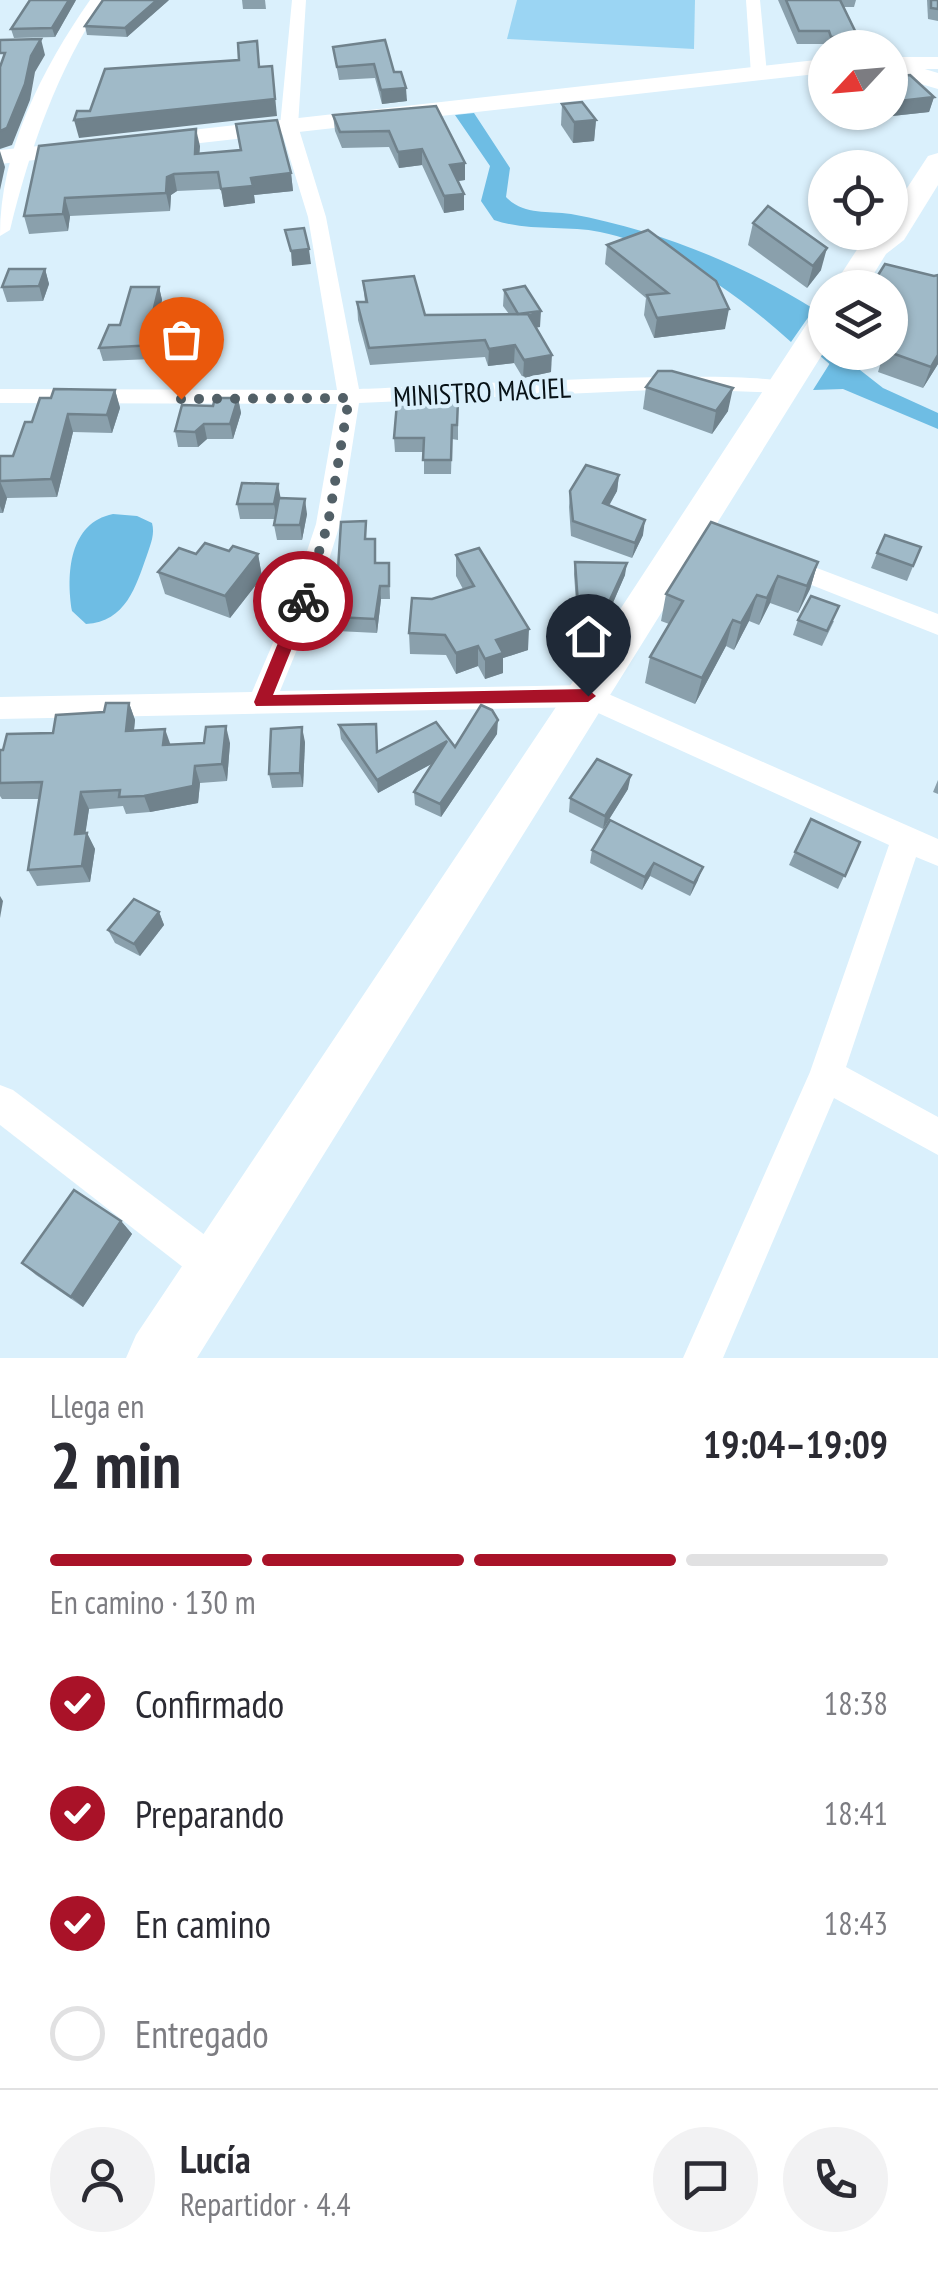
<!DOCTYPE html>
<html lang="es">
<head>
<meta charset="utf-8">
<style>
  body { margin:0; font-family:"PT Sans Narrow",sans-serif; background:#f2f2f3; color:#2b2b33; height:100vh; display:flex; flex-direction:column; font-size:38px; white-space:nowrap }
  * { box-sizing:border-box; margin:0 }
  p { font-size:32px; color:#7c7c81 }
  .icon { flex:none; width:55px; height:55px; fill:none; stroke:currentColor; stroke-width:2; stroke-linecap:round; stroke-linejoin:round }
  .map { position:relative; height:1358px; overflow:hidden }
  .side { display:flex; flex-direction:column; background:#fff; flex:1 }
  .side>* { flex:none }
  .needle { width:65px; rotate:244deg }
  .fabs { position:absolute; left:808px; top:30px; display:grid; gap:20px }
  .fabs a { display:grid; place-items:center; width:100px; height:100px; border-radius:50%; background:#fff; box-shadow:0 2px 8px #0004; font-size:50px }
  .pin { position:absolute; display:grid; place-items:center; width:85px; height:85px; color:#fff; margin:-102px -42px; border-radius:50% 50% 50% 0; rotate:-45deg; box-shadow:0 0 10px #0007 }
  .pin .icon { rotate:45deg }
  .courier { position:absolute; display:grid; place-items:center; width:100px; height:100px; margin:-50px; border:8px solid #a91228; border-radius:50%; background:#fff; color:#222; box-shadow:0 2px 12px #0007 }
  .head em { font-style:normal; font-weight:800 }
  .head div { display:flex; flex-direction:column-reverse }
  .head { display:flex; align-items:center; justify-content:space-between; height:170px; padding:0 50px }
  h1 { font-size:65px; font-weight:800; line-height:75px }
  .bar { display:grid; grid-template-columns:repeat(4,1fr); gap:15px 10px; align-content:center; height:120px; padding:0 50px }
  .bar i { height:12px; border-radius:8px; background:#e1e1e2 }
  .bar .current { background:#a91228 }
  .bar p { grid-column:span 4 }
  .line { display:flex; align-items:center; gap:25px; padding:0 50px; border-top:2px solid #e1e1e2 }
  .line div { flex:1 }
  .round { display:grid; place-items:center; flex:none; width:105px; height:105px; border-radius:52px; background:#f2f2f3 }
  ol { padding:0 50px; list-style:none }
  li { display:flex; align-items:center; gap:30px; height:110px }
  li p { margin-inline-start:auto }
  li .icon { padding:10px; border-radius:50%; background:#a91228; color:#fff; stroke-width:4 }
  li:last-child { color:#7c7c81 }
  li i { width:55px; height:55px; border:5px solid #e1e1e2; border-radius:50% }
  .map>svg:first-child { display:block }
</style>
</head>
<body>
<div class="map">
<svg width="938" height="1358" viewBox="0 0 938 1358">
  <rect width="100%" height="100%" fill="#daf0fc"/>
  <path fill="#9bd5f3" d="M517 0H695L694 49 507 39Z"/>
  <g fill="#6ebde4">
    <path d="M474 113 510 168 506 197C525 216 546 210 571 214 657 230 740 263 814 309L791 342C738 294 672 247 600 232 565 225 529 232 494 220L481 201 490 166 455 115Z"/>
    <path d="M837 352 883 388 938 413V429L843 389 813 390Z"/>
    <path d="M113 514 137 516 152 523C155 534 151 543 147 555 136 586 126 622 86 624L72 611C66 574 69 523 113 514Z"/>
  </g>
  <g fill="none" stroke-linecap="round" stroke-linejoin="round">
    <path stroke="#6ebde4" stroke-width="5" d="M816 349 837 367"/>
    <g fill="#fff" fill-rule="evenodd">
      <path d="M90 0H104C57 71 30 148 10 230L0 236C0 151 42 69 90 0Z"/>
      <path d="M292 0H306L298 126 326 217 359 389C415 388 774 364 795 386L784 393 676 389 359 403 340 524 314 608 280 691 588 685 938 839V866L916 857 846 1067 938 1117V1155L834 1098 723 1358H683L810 1072 889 845 585 707 0 719V697L252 692 288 608 316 524 337 404 0 403V389L337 390 308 217 280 126Z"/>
      <path d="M746 0H760L767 74 759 79 751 74Z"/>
      <path d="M780 554 938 614V635L771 569 767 563 771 557Z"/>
      <path d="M0 1085 13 1090 230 1254 235 1268 230 1282 216 1287 202 1282 0 1125Z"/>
    </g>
    <g fill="#fff" fill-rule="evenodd">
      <rect x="890" y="57" width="48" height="12"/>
      <path d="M825 59V73L147 149 135 142 147 135Z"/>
      <path d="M87 141 99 148 95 153 0 164V150Z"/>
    </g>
    <g fill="#fff" fill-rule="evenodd">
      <path d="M898 61 938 73V89L890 75V63Z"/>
      <path d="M938 153V185L904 240 886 254 865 288H832L858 248 861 232H890V214L928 156Z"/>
      <path d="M825 312V350L197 1358H126L136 1335 572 683 808 322 813 315Z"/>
    </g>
  </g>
  <g fill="#8aa0ac">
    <path d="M76 0 55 37 14 38 11 29Z"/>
    <path d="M169 0 127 37 87 35 85 26Z"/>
    <path d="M242 0H265L266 9H243Z"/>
    <path d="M778 0H856L854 7H844L858 37 855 48H827L826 44H797Z"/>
    <path d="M927 0H938V21L928 19Z"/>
    <path d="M333 47 394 72 407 101 382 104 375 78 339 80Z"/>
    <path d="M890 77 934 97 929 112 892 116H874L871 112H890Z"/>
    <path d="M562 104 596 120 594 141 573 143 561 125Z"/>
    <path d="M436 106 465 163V180L458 181 464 210 444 213 422 165 399 168 389 147 342 148 335 131 333 115Z"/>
    <path d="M236 124 291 173 293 191 254 195 255 203 224 207 221 189 177 191 171 195 170 211 70 216 68 231 29 234 24 216 200 146 199 154 240 150Z"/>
    <path d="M753 223 821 270 807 288 748 245Z"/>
    <path d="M607 245 725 329 654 338 644 315 646 298 605 264Z"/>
    <path d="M45 269 49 284 43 301 7 302 2 287Z"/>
    <path d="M363 281 425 315 509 314 503 306 504 290 540 327H536L551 372 523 378 514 363 488 366 485 357 370 365 358 320 357 302H365Z"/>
    <path d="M159 287 162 300 160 308 183 320 177 358 103 361 99 348Z"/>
    <path d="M890 288 938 364 923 388 878 372 884 352H890Z"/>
    <path d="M646 387 728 411 712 434 643 409Z"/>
    <path d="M115 390 120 408 112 433 73 432 57 497 7 498 3 513H0V456H13L32 422 51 398Z"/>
    <path d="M238 398 241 413 233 439H207L198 447H178L175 431 213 406Z"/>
    <path d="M458 400V440L452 439 451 474H424V452H395L394 438Z"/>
    <path d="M619 475 617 491 609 506 643 535 632 558 571 536 569 507 570 491Z"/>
    <path d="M281 498 307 514 302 540H277L274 525 275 519H240L237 504Z"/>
    <path d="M367 539H375L376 563H389L390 599H381L377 633 337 631 335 617Z"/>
    <path d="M921 547 907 581 871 568 877 553Z"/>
    <path d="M229 551 258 554 262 577 230 618 165 594 158 572 196 554Z"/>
    <path d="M456 555 528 650 503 658V673L485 679 478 666 456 674 446 655 410 654 409 633 432 599 463 589 456 576Z"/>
    <path d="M575 562 625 575 608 614 584 650 566 643 570 600 576 603 574 574Z"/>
    <path d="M818 562 810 589 798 613 770 603 759 625 749 621 734 650 726 646 695 704 645 683 650 657 669 624 661 621 666 594Z"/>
    <path d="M798 620 834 621 822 646 793 635Z"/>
    <path d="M129 703 135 720 134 730 171 745 230 743 227 781 200 783 198 803 150 812 126 814 123 806 89 809 85 833H87L95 849 90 882 37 886 28 870 39 799H2L0 796V750L53 733Z"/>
    <path d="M376 724 378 752 455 747 497 734 441 817 415 805 414 792 433 763 378 793 341 739 339 725Z"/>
    <path d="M305 742 303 787 272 788 269 774Z"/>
    <path d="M938 780V794L933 792Z"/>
    <path d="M628 789 603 829 569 812 570 798Z"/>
    <path d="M610 820 698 880 690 896 650 876 642 890 590 863 592 850Z"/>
    <path d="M860 842 838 889 789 865 795 852Z"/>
    <path d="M159 912 164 925 140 956 115 943 108 930Z"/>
    <path d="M121 1221 132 1234 83 1307 36 1275 22 1263Z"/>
  </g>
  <g fill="#70828c">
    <path d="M69 0H76L55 37 52 28Z"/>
    <path d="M157 0H169L127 37 125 28Z"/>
    <path d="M41 39 45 55 35 72 30 100 12 145 0 149V131L31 56Z"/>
    <path d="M272 66 277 116 79 138 74 120Z"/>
    <path d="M406 88 407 101 382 104 381 90Z"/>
    <path d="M934 97 929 112 892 116 896 102Z"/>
    <path d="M596 120 594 141 573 143 574 122Z"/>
    <path d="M196 129 200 146 198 171 195 154Z"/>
    <path d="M422 149V165L399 168 398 152Z"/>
    <path d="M0 151 5 167 0 190Z"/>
    <path d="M465 163V180L450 182V165Z"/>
    <path d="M291 173 293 191 254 195 255 203 224 207 221 189 251 178Z"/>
    <path d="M174 174 177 191 171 195 170 211 166 193 167 177Z"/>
    <path d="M464 194V210L444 213V196Z"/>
    <path d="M65 198 70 216 68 231 63 214Z"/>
    <path d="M827 248 821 270 807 288 813 266Z"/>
    <path d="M309 249 311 264 292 266 291 251Z"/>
    <path d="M45 269 49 284 43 301 39 286Z"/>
    <path d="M159 287 162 300 157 321 154 308Z"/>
    <path d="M180 307 183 320 177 358 174 344Z"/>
    <path d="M729 309 725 329 654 338 657 318Z"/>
    <path d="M541 311 540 327 519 331V316Z"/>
    <path d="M515 345 514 363 488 366 489 349Z"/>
    <path d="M552 355 551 372 523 378 524 360Z"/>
    <path d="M938 355V364L923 388 931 367Z"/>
    <path d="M733 388 728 411 712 434 716 411Z"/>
    <path d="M115 390 120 408 112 433 107 415Z"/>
    <path d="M238 398 241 413 233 439 230 424Z"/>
    <path d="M68 414 73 432 57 497 51 479Z"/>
    <path d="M204 424 207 439 198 447 195 432Z"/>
    <path d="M619 475 617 491 601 519 603 503Z"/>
    <path d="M0 481 7 498 3 513 0 506Z"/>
    <path d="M278 484 281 500 277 519 274 504Z"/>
    <path d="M305 499 307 514 302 540 300 525Z"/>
    <path d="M645 520 643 535 632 558 635 543Z"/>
    <path d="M258 554 262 577 230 618 225 596Z"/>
    <path d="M818 562 810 589 798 613 807 586Z"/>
    <path d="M627 563 625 575 608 614 584 650 585 639Z"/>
    <path d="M778 576 770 603 759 625 767 598Z"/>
    <path d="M380 586 381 599 377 633 375 619Z"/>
    <path d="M757 595 749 621 734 650 741 623Z"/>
    <path d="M733 620 726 646 695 704 702 678Z"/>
    <path d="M529 629 528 650 503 658V673L485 679V659L496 640Z"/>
    <path d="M478 646V666L456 674V653Z"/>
    <path d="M129 703 135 720 132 748 126 731Z"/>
    <path d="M498 720 497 734 441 817 440 804Z"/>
    <path d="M226 726 230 743 227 781 222 764Z"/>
    <path d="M302 727 305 742 303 787 300 773Z"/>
    <path d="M165 729 171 746 163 745Z"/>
    <path d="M447 741 448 755 378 793 377 780Z"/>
    <path d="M195 766 200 783 198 803 150 812 144 796Z"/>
    <path d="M631 775 628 789 603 829 605 816Z"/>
    <path d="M81 792 89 809 83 850 75 834Z"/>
    <path d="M87 833 95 849 90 882 82 866Z"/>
    <path d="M654 863 650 876 642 890 645 877Z"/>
    <path d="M703 867 698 880 690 896 694 883Z"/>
    <path d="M0 896 3 901 0 918Z"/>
    <path d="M159 912 164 925 140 956 134 944Z"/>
    <path d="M121 1221 132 1234 83 1307 71 1297Z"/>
  </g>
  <g fill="#a0bac8" stroke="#70828c" stroke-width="2.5">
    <path d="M30 0H69L52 28 11 29Z"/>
    <path d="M103 0H157L125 28 85 26Z"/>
    <path d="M786 0H840L858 37H831L829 31H799Z"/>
    <path d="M931 0H938V9L931 8Z"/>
    <path d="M41 39 31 56 25 84 7 128 0 131V67L5 53H0V40Z"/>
    <path d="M385 40 394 72H401L406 88 381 90 374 64 337 67 333 47Z"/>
    <path d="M257 41 259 67 272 66 275 99 74 120 77 111H90L105 69 239 60 238 43Z"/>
    <path d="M910 75 934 97 890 102V77Z"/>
    <path d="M582 102 596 120 574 122 562 104Z"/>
    <path d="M436 106 465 163 450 165 464 194 444 196 422 149 398 152 389 131 340 132 333 115Z"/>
    <path d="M277 120 291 173 251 178 253 186 221 189 218 172 174 174 167 177 166 193 65 198 63 214 24 216 39 146 196 129 195 154 241 150 236 124Z"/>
    <path d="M768 206 827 248 813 266 753 223Z"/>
    <path d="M304 228 309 249 291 251 285 230Z"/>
    <path d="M648 230 716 281 729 309 657 318 647 295 668 293 607 245Z"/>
    <path d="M885 264 934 276 938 275V355L931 367 889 352H890V343L898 332 890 330V288H870Z"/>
    <path d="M9 269H45L39 286 2 287Z"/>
    <path d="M414 276 425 315 528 314 552 355 524 360 515 345 489 349 485 340 369 348 357 302H367L363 281Z"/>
    <path d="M525 286 541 311 518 314 504 290Z"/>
    <path d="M131 287H159L154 308 180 307 174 344 99 348 109 325H120Z"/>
    <path d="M658 371H672L733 388 716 411 646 387Z"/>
    <path d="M54 389 115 390 107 415 68 414 51 479 0 481V456H13L25 422H32L40 398H51Z"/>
    <path d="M215 398H238L230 424H204L195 432 175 431 182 405 213 406Z"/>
    <path d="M458 400 457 425H452L451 460H423L424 438H394L397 403Z"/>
    <path d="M586 465 619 475 603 503 645 520 635 543 573 521 570 491Z"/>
    <path d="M242 483 278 484 274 504H237Z"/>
    <path d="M279 498 305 499 300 525H274Z"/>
    <path d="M366 521 365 539H375V563H389V586H380L375 619 335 617 341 522Z"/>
    <path d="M711 522 818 562 807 586 778 576 767 598 757 595 741 623 733 620 702 678 650 657 683 601 666 594Z"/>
    <path d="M885 535 921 547 913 566 877 553Z"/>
    <path d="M205 543 229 551 233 546 258 554 225 596 158 572 179 548 196 554Z"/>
    <path d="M479 548 529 629 496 640 503 653 485 659 478 646 456 653 445 635 409 633 412 598 432 599 474 586 456 555Z"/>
    <path d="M575 562 627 563 609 602 585 639 567 632 570 600 578 604Z"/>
    <path d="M811 596 839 606 827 631 798 620Z"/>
    <path d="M106 703H129L126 731 165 729 163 745 204 743 206 727 226 726 222 764 195 766 193 786 144 796 119 797 120 790 81 792 75 834 87 833 82 866 28 870 42 782 0 783V750H3L7 734 53 733 56 715 104 712Z"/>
    <path d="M481 705 492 710 498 720 440 804 414 792 447 741 377 780 339 725 376 724 377 752 436 722 455 747Z"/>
    <path d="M302 727 300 773 269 774 271 729Z"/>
    <path d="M597 759 631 775 605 816 570 798Z"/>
    <path d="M811 819 860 842 845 876 795 852Z"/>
    <path d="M610 820 703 867 694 883 654 863 645 877 592 850Z"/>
    <path d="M134 899 159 912 134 944 108 930Z"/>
    <path d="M74 1190 121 1221 71 1297 22 1263Z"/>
  </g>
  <path fill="#a91228" d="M303 596 311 601 273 695 588 689 596 696 588 702 256 706 254 702 295 601Z"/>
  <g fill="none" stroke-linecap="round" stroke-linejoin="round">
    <path stroke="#526067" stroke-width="10" stroke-dasharray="0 18" d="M181 399 349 398 328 524 303 601"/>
  </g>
  <g text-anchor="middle" stroke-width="8" stroke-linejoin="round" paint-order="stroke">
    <g font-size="28" fill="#081217" stroke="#daf0fc">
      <text transform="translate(482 392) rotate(-3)" y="10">MINISTRO MACIEL</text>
    </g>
  </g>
</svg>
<div class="fabs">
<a><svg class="needle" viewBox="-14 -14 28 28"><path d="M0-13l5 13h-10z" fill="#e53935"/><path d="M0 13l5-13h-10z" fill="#7c7c81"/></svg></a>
<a><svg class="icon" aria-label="locate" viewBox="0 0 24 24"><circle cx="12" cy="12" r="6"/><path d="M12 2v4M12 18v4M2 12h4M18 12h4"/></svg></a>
<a><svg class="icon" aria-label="layers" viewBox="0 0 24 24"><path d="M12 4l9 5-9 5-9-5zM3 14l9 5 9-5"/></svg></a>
</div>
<div class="pin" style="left:181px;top:399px;background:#ea580c"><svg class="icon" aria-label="bag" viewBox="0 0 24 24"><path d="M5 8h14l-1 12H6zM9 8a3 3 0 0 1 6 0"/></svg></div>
<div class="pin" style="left:588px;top:696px;background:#1f2937"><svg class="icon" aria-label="home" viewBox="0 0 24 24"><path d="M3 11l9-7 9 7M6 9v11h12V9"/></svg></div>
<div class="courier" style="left:303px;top:601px"><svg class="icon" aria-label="bike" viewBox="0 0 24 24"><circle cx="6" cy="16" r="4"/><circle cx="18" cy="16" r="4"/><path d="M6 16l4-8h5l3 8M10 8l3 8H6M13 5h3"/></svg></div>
</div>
<section class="side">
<div class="head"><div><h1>2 min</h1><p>Llega en</p></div><em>19:04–19:09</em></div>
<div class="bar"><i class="current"></i><i class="current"></i><i class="current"></i><i></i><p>En camino · 130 m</p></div>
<ol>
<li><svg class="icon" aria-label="check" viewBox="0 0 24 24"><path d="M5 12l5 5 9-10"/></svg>Confirmado<p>18:38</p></li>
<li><svg class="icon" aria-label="check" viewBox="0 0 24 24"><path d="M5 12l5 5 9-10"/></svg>Preparando<p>18:41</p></li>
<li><svg class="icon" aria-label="check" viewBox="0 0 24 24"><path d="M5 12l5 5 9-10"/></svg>En camino<p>18:43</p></li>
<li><i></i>Entregado</li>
</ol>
<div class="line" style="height:180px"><a class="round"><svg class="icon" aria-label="person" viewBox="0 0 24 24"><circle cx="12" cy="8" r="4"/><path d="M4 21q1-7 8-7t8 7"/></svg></a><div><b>Lucía</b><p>Repartidor · 4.4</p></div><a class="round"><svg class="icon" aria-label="chat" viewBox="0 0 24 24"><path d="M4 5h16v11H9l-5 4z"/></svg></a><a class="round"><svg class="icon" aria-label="phone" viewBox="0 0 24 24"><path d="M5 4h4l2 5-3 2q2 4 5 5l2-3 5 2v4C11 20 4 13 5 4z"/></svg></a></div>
</section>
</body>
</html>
